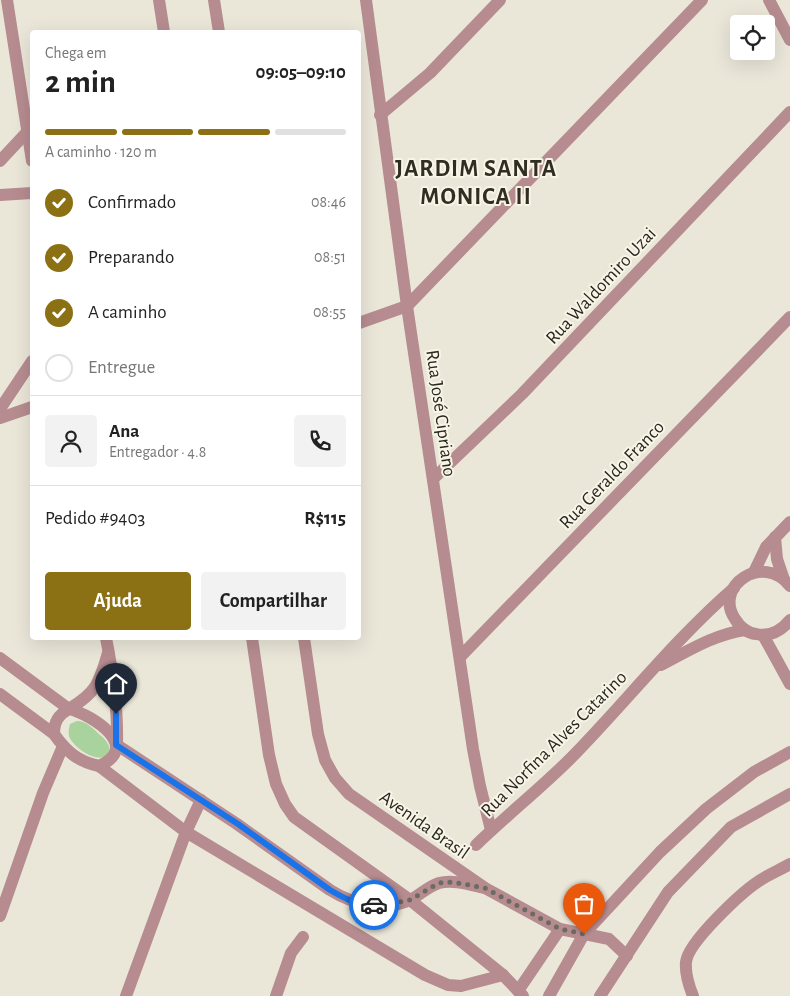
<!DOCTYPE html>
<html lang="pt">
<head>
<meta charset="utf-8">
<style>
  body { margin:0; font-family:"Alegreya Sans",sans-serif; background:#f2f2f2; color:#222; height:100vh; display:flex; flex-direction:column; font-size:19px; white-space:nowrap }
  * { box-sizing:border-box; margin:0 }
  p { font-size:16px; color:#767676 }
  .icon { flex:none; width:28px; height:28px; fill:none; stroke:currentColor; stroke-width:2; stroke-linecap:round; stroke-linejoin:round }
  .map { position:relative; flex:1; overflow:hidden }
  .sheet { position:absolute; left:30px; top:30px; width:331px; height:610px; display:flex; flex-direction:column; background:#fff; border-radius:5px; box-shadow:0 5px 20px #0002 }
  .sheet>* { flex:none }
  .controls { position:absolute; left:730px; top:15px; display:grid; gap:10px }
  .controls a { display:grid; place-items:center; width:45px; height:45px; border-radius:5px; background:#fff; box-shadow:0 5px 20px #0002; font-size:25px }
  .pin { position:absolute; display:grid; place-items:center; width:42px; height:42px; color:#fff; margin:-51px -21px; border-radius:50% 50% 50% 0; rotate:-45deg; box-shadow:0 0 5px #0007 }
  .pin .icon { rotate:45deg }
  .courier { position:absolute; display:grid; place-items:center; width:50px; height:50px; margin:-25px; border:4px solid #1a73e8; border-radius:50%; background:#fff; color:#222; box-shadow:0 1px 6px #0007 }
  .overview em { font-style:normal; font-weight:700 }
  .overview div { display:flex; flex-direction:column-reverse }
  .overview { display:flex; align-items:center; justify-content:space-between; height:85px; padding:0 15px }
  h1 { font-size:32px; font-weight:700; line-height:38px }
  .bar { display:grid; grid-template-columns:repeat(4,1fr); gap:8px 5px; align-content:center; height:60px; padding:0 15px }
  .bar i { height:6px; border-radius:4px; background:#e0e0e0 }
  .bar .on { background:#8b7113 }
  .bar p { grid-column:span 4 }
  .line { display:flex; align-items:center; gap:12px; padding:0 15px; border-top:1px solid #e0e0e0 }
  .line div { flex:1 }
  .round { display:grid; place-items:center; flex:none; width:52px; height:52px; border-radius:5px; background:#f2f2f2 }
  ol { padding:0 15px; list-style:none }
  li { display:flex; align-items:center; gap:15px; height:55px }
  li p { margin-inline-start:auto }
  li .icon { padding:5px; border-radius:50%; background:#8b7113; color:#fff; stroke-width:4 }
  li:last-child { color:#767676 }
  li i { width:28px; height:28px; border:2px solid #e0e0e0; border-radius:50% }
  .action { display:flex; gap:10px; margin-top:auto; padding:10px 15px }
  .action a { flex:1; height:58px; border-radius:5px; background:#8b7113; color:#fff; font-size:20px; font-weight:700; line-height:58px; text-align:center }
  .action a+a { background:#f2f2f2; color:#222 }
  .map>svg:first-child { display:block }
</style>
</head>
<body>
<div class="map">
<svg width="790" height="996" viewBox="0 0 790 996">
  <rect width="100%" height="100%" fill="#eae7d9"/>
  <path fill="#a8d39c" d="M77 721C86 721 94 729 100 735 106 739 116 752 104 757 93 761 72 746 69 736 68 732 69 728 70 724Z"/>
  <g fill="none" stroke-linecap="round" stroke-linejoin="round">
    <g stroke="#b68c90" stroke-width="12">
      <path d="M7 0 32 161"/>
      <path d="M159 0 164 32"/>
      <path d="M214 0 219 32"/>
      <path d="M366 0 407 306 473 749 480 786 491 830"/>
      <path d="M769 0 790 40"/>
      <path d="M380 115 430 73 500 0"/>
      <path d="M0 161 27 132"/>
      <path d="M0 195 32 193"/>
      <path d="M359 323 407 306 702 0"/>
      <path d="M0 409 32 361"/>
      <path d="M0 418 32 407"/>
      <path d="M433 479 522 394 790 112"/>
      <path d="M775 537 777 559 783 577"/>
      <path d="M754 572 766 547 790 522"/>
      <path d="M790 586C763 552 713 586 735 619 740 627 747 633 756 634 770 637 781 631 790 620"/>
      <path d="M763 635 790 684"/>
      <path d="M106 638C113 673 118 709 117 745L237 824 330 890C354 905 385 912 412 899 421 894 429 886 439 883 453 879 471 885 485 888"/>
      <path d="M252 638 269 755 276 784 285 804 294 817 410 900 503 975 523 996"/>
      <path d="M304 638 318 734 325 760 335 778 349 794 485 888 560 929 609 939 627 956"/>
      <path d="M460 657 790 317"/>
      <path d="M0 658 69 709C97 692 99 683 108 653"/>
      <path d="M661 665C690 650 713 635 745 630"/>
      <path d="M0 694 54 734"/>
      <path d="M69 709C93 715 142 747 99 766 78 762 66 751 54 734 54 722 58 715 69 709Z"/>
      <path d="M99 766 186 832 425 975 448 985 461 986 503 975"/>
      <path d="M476 845C507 815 541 788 571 758 626 702 674 640 734 588"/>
      <path d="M0 916 43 793 63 746"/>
      <path d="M518 991 560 929"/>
      <path d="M126 996 186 832 201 800"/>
      <path d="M276 996 291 953 303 937"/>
      <path d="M549 996 584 934 660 852 706 809 754 772 790 752"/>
      <path d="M600 996 668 892 731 827 790 794"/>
      <path d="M693 996C689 986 685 973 686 962 688 942 742 892 759 881 769 874 780 870 790 864"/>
    </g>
  </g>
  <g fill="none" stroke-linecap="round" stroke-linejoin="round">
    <path stroke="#6c6a61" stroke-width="5" stroke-dasharray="0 9" d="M374 905 390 904 410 900 439 883 452 882 485 888 560 929 584 934"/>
    <path stroke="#1a73e8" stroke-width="6" d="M116 714V745L238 824 330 890C344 898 358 906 374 905"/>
  </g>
  <g text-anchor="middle" stroke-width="4" stroke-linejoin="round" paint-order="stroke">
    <g font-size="19" fill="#282721" stroke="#f8f4e6">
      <text transform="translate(600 285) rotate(-47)" y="7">Rua Waldomiro Uzai</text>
      <text transform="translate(442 413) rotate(82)" y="7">Rua José Cipriano</text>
      <text transform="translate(611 474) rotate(-46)" y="7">Rua Geraldo Franco</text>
      <text transform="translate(553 743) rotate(-45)" y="7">Rua Norfina Alves Catarino</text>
      <text transform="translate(425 824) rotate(35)" y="7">Avenida Brasil</text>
    </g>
    <g font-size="24" font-weight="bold" letter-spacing="1" fill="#302d22" stroke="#f8f4e6">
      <text x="476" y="176">JARDIM SANTA<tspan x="476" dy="28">MONICA II</tspan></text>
    </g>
  </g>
</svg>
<div class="controls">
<a><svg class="icon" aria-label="locate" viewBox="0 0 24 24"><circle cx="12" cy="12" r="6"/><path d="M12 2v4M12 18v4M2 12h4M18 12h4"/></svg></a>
</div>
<div class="pin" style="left:584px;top:934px;background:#ea580c"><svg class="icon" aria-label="bag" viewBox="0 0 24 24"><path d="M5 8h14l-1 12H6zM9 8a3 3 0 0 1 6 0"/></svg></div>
<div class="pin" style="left:116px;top:714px;background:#1f2937"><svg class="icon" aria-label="home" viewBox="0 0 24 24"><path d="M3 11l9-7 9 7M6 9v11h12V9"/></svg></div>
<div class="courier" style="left:374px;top:905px"><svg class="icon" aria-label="car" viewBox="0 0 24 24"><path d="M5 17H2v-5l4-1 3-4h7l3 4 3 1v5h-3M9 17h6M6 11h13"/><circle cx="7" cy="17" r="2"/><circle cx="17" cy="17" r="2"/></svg></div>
<section class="sheet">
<div class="overview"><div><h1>2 min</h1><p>Chega em</p></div><em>09:05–09:10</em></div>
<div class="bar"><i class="on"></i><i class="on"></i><i class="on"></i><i></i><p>A caminho · 120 m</p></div>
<ol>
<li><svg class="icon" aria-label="check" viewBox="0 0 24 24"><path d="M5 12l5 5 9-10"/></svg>Confirmado<p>08:46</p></li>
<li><svg class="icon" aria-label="check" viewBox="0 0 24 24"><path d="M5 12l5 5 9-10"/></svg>Preparando<p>08:51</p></li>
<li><svg class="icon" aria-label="check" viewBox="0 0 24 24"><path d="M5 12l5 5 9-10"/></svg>A caminho<p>08:55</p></li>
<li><i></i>Entregue</li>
</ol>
<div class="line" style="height:90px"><a class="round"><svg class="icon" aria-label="person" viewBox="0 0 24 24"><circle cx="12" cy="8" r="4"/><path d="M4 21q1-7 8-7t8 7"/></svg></a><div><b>Ana</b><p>Entregador · 4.8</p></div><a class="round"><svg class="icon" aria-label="phone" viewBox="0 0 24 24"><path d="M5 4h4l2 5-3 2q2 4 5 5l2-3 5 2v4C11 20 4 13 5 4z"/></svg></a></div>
<div class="line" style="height:65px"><div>Pedido #9403</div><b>R$115</b></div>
<div class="action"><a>Ajuda</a><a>Compartilhar</a></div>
</section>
</div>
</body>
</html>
